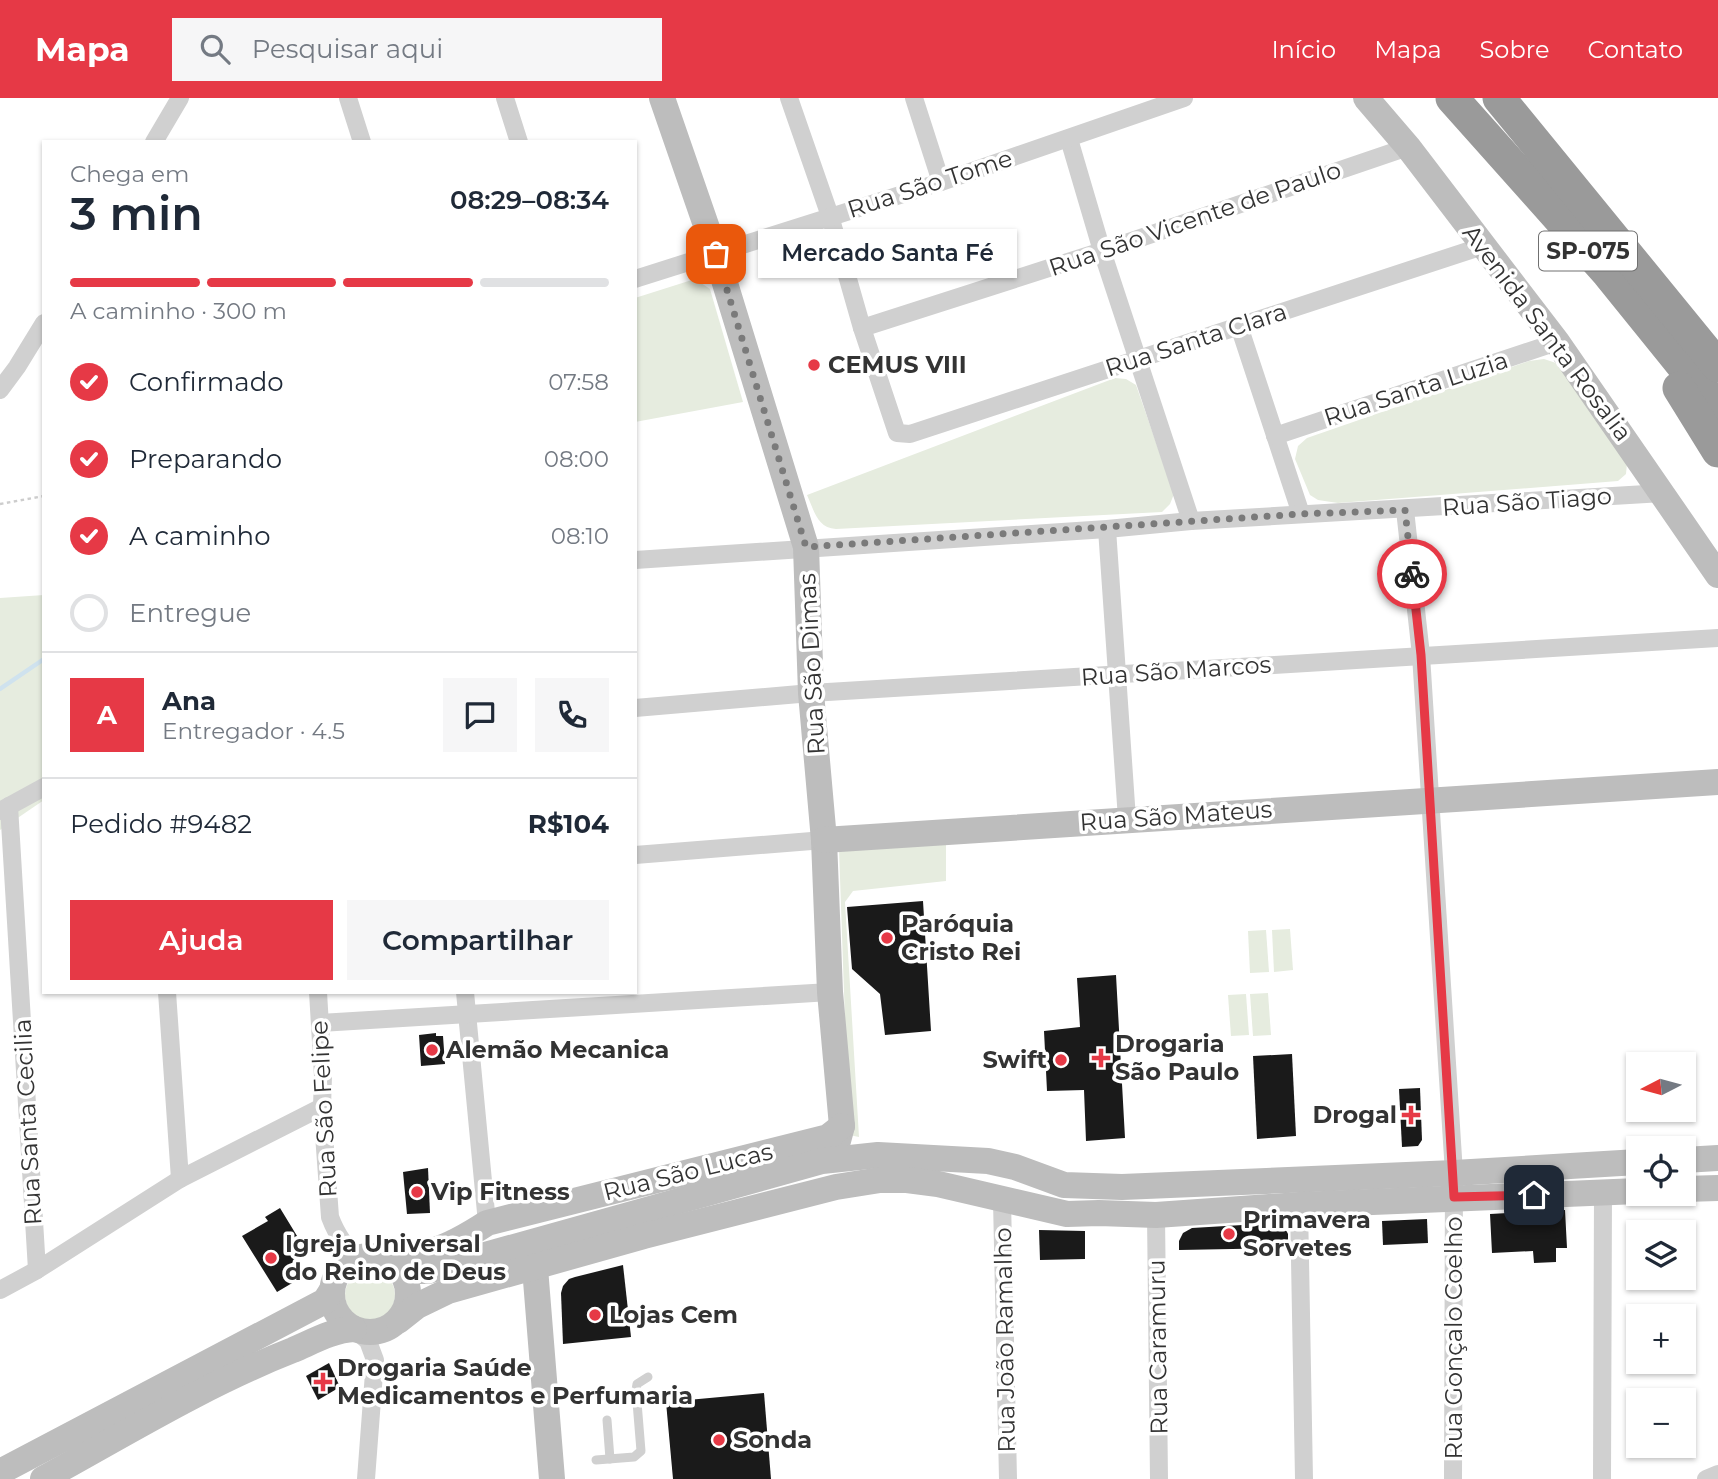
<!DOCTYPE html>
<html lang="pt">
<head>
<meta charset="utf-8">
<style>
  body { margin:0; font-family:Montserrat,sans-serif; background:#f6f6f7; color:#1f2937; height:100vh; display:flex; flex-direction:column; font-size:26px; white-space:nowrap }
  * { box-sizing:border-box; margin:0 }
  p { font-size:23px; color:#747a83 }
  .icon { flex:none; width:38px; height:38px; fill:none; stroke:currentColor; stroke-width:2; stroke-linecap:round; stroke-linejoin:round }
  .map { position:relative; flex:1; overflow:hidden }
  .side { position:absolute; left:42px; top:42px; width:595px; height:854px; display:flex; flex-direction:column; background:#fff; border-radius:0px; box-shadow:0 2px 5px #0004 }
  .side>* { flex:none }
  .needle { width:46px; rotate:264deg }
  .buttons { position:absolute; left:1626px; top:954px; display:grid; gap:14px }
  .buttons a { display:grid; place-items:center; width:70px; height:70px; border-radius:0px; background:#fff; box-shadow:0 2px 5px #0004; font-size:35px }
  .pin { position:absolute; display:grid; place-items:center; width:60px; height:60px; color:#fff; margin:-30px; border-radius:14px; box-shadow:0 4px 10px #0006 }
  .courier { position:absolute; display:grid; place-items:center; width:70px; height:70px; margin:-35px; border:5px solid #e63946; border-radius:50%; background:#fff; color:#222; box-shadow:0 2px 9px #0007 }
  .bubble { position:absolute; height:49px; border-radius:0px; background:#fff; box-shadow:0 2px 5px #0004; font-size:23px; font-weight:600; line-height:49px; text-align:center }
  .headline em { font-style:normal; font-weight:600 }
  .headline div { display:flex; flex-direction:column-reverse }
  .headline { display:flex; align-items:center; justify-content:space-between; height:119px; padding:0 28px }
  h1 { font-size:46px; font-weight:600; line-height:52px }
  .bar { display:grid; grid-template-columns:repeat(4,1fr); gap:10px 7px; align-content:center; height:84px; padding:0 28px }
  .bar i { height:9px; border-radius:5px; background:#e0e1e3 }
  .bar .active { background:#e63946 }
  .bar p { grid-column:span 4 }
  .line { display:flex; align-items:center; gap:18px; padding:0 28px; border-top:2px solid #e0e1e3 }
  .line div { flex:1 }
  .round { display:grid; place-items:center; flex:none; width:74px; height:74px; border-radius:0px; background:#f6f6f7 }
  ol { padding:0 28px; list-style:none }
  li { display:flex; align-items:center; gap:21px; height:77px }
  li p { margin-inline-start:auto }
  li .icon { padding:7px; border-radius:50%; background:#e63946; color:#fff; stroke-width:4 }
  li:last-child { color:#747a83 }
  li i { width:38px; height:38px; border:4px solid #e0e1e3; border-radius:50% }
  .button { display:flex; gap:14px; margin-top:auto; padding:14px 28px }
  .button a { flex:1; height:80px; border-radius:0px; background:#e63946; color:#fff; font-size:28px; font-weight:600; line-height:80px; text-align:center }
  .button a+a { background:#f6f6f7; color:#1f2937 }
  header { display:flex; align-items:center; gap:42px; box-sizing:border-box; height:98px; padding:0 35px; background:#e63946; color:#fff }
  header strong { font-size:33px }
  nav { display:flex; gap:38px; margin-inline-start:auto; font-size:24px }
  .search { width:490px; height:63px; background:#f6f6f7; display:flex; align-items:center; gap:18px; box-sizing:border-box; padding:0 24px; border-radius:0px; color:#747a83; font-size:26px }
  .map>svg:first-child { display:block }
</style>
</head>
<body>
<header>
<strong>Mapa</strong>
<div class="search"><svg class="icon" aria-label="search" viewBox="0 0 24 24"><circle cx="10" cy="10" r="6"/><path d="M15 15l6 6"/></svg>Pesquisar aqui</div>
<nav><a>Início</a><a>Mapa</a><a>Sobre</a><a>Contato</a></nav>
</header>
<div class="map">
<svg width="1718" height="1381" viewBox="0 0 1718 1381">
  <rect width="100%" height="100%" fill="#fff"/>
  <g fill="#e6ecdf">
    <path d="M695 181 710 191 743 304 635 324V200Z"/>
    <path d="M1544 261 1559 266 1627 365 1626 376 1618 383 1338 405 1318 402 1310 397 1295 361 1298 348 1307 340 1529 263Z"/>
    <path d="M1115 280 1126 281 1136 287 1174 396 1170 406 1162 414 836 431C817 430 814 412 807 397Z"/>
    <path d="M44 497V702L0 732V500Z"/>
    <path d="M946 744V783L853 793 845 804 859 1039 849 1037 839 751Z"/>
    <path d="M1290 831 1293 872 1274 874 1272 832Z"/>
    <path d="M1266 832 1269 874 1250 875 1248 833Z"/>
    <path d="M1268 895 1271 937 1253 938 1250 896Z"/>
    <path d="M1246 896 1249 937 1231 938 1228 897Z"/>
    <circle cx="370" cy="1197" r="25"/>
  </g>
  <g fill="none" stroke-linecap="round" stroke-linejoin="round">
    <path stroke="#cfe2ee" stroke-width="4.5" d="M0 591 44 561"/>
  </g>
  <g fill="#1a1a1a">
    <path d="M923 803 931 933 885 937 880 896 852 871 847 809Z"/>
    <path d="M1116 877 1125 1040 1086 1043 1084 992 1047 993 1044 933 1080 929 1077 880Z"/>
    <path d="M436 935V938H443L445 966 421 968 419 937Z"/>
    <path d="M1292 956 1296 1038 1257 1041 1253 958Z"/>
    <path d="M1420 990 1422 1042 1418 1048 1402 1049 1399 991Z"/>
    <path d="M428 1070 430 1115 407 1116 403 1074Z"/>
    <path d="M280 1110 308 1156 290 1166 299 1181 277 1194 242 1138 268 1123 265 1119Z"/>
    <path d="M1565 1112 1567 1150H1556V1164L1534 1165 1533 1153 1492 1155 1490 1116Z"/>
    <path d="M1427 1121 1428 1145 1383 1147 1382 1123Z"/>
    <path d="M1275 1125 1286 1132 1288 1136V1150L1179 1152V1143L1183 1135 1192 1130Z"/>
    <path d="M1039 1132 1085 1133V1161L1040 1162Z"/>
    <path d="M623 1167 631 1239 563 1246 561 1195 563 1188 569 1181 575 1179Z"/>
    <path d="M329 1265 340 1289 318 1302 306 1278Z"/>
    <path d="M764 1295 771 1381H673L666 1304Z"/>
  </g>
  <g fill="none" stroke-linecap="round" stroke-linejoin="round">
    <path stroke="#cdcdcd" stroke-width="2.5" stroke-dasharray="3.5 3.5" stroke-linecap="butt" d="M0 406 44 398"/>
    <g stroke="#d0d0d0" stroke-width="9">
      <path d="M607 1322 610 1361"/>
      <path d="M596 1362 634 1359 641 1353 636 1292 637 1286 648 1279"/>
    </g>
    <g stroke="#d0d0d0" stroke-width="18">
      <path d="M348 0 362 44"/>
      <path d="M505 0 519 44"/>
      <path d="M789 0 830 118 862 230 897 335 910 336 1483 148"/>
      <path d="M914 0 941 84"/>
      <path d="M1069 41 1102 153 1191 423"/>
      <path d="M154 44 180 0"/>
      <path d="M635 181 941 84 1184 0"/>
      <path d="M1239 228 1301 416"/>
      <path d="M862 230 1102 153 1408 49"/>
      <path d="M0 292 17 269 44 225"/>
      <path d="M1275 338 1557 244"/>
      <path d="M1405 412 1421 557 1454 1075 1453 1381"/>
      <path d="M1107 431 1127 721"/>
      <path d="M635 462 1107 431 1191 423 1663 395"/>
      <path d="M635 610 811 595 1718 540"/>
      <path d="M9 708 37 1172"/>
      <path d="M0 713 44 689"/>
      <path d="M635 757 824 742"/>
      <path d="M167 894 180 1081"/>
      <path d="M318 894 323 978 322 1009 330 1119C336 1135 345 1150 359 1160"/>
      <path d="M465 894 487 1125"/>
      <path d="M320 925 830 894"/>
      <path d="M1002 1102 1008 1381"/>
      <path d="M1299 1107 1304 1381"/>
      <path d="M1156 1117 1159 1381"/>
      <path d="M0 1192 37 1172 180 1081 322 1009"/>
      <path d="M354 1231 368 1243 375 1262 366 1381"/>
      <path d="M1602 1381 1603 1094"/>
      <path d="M1706 1381 1718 1376"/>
    </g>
    <g stroke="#bdbdbd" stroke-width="26">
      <path d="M662 0 716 156 806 449 811 595 824 742 830 894 842 1028 838 1043 824 1062"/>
      <path d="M1366 0 1408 49 1557 244 1718 477"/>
      <path d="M824 742 1718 684"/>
      <path d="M1684 1062 1718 1060"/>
      <path d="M1684 1091 1718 1090"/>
      <path d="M528 1156 535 1170 552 1381"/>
      <circle cx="370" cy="1196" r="38"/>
      <path d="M371 1158C424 1160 444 1153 487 1125L828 1039 842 1028"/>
      <path d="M391 1164 410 1173H428L822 1063 878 1057 988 1063 1015 1069 1064 1087 1122 1089 1454 1075 1638 1064"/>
      <path d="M398 1223 417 1208 448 1193 644 1138 836 1089 880 1082H907L938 1086 1067 1116 1099 1115 1156 1117 1299 1107 1638 1093"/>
      <path d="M0 1374 325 1203 332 1192"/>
      <path d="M43 1381C125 1336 206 1286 293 1252 312 1244 333 1232 354 1231"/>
    </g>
    <g stroke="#9a9a9a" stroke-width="33">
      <path d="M1452 0 1608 175 1718 311"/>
      <path d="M1499 0 1718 268"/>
      <path d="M1679 290 1718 353"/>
    </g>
  </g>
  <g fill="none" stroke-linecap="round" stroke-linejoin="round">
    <path stroke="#7a7a7a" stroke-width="7" stroke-dasharray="0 12.6" d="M716 156 806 449 1301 416 1405 412 1412 476"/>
    <path stroke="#e63946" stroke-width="9" d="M1412 476 1421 557 1454 1099 1534 1097"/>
  </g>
  <g fill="#e63946" stroke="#fff" stroke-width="2.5">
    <circle cx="814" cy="267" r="7"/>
    <circle cx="887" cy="840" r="7"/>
    <circle cx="432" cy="952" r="7"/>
    <path d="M1097.5 949.5h7v7h7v7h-7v7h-7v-7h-7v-7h7z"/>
    <circle cx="1061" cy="962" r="7"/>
    <path d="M1407.5 1006.5h7v7h7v7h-7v7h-7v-7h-7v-7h7z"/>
    <circle cx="417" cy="1094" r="7"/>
    <circle cx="1229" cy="1136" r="7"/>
    <circle cx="271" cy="1160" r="7"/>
    <circle cx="595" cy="1217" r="7"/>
    <path d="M319.5 1273.5h7v7h7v7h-7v7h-7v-7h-7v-7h7z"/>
    <circle cx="719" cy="1342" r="7"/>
  </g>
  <g text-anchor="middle" stroke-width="7" stroke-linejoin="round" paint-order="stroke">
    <rect fill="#fff" stroke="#707070" stroke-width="2" x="1539" y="133.5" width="98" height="39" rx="5"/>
    <g font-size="23" font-weight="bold" fill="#333">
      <text x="1588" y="161">SP-075</text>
    </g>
    <g font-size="24" fill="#333" stroke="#fff">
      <text transform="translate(930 86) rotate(-18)" y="8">Rua São Tome</text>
      <text transform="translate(1195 121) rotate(-19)" y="8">Rua São Vicente de Paulo</text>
      <text transform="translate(1547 235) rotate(53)" y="8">Avenida Santa Rosalia</text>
      <text transform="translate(1196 242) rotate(-18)" y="8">Rua Santa Clara</text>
      <text transform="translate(1416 291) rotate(-18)" y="8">Rua Santa Luzia</text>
      <text transform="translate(1527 404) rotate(-4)" y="8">Rua São Tiago</text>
      <text transform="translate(812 566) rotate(-93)" y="8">Rua São Dimas</text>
      <text transform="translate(1176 573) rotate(-4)" y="8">Rua São Marcos</text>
      <text transform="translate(1176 718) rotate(-4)" y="8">Rua São Mateus</text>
      <text transform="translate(324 1011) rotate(-93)" y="8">Rua São Felipe</text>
      <text transform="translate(28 1024) rotate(-93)" y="8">Rua Santa Cecilia</text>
      <text transform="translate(688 1074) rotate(-14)" y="8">Rua São Lucas</text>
      <text transform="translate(1454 1240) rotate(-90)" y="8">Rua Gonçalo Coelho</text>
      <text transform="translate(1005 1242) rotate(-91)" y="8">Rua João Ramalho</text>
      <text transform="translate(1158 1249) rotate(-91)" y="8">Rua Caramuru</text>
    </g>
    <g font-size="24" font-weight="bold" fill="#333" stroke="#fff" text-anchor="start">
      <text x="828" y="275">CEMUS VIII</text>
      <text x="901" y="834">Paróquia<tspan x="901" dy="28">Cristo Rei</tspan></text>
      <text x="1115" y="954">Drogaria<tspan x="1115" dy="28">São Paulo</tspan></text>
      <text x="446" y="960">Alemão Mecanica</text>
      <text x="1047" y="970" text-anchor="end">Swift</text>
      <text x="1397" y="1025" text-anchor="end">Drogal</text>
      <text x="431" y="1102">Vip Fitness</text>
      <text x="1243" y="1130">Primavera<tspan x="1243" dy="28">Sorvetes</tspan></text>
      <text x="285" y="1154">Igreja Universal<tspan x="285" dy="28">do Reino de Deus</tspan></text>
      <text x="609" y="1225">Lojas Cem</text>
      <text x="337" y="1278">Drogaria Saúde<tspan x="337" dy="28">Medicamentos e Perfumaria</tspan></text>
      <text x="733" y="1350">Sonda</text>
    </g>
  </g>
</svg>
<div class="buttons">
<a><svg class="needle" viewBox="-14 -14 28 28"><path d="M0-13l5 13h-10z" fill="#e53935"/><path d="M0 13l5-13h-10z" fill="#747a83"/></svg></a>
<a><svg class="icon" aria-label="locate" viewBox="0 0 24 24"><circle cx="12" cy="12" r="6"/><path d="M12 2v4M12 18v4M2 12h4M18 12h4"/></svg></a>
<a><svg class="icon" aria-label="layers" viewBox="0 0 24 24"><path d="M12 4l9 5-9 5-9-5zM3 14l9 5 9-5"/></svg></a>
<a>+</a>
<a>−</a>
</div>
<div class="pin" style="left:716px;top:156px;background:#ea580c"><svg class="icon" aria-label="bag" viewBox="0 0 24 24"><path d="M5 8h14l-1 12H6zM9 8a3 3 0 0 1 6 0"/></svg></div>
<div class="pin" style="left:1534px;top:1097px;background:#1f2937"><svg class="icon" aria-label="home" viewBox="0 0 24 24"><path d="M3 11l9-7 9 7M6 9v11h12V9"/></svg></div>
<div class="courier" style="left:1412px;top:476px"><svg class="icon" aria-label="bike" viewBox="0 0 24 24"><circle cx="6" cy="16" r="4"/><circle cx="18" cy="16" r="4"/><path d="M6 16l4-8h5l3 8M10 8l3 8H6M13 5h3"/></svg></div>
<div class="bubble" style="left:758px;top:131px;width:259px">Mercado Santa Fé</div>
<section class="side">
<div class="headline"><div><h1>3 min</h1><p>Chega em</p></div><em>08:29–08:34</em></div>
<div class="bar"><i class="active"></i><i class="active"></i><i class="active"></i><i></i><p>A caminho · 300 m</p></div>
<ol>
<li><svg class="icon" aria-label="check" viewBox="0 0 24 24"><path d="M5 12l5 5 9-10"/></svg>Confirmado<p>07:58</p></li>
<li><svg class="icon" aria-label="check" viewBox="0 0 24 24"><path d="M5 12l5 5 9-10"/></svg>Preparando<p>08:00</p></li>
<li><svg class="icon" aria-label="check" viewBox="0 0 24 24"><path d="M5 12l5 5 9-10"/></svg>A caminho<p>08:10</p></li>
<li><i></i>Entregue</li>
</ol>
<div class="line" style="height:126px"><b class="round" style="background:#e63946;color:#fff">A</b><div><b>Ana</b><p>Entregador · 4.5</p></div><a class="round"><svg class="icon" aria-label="chat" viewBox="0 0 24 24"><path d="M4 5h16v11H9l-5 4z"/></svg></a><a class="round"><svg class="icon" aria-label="phone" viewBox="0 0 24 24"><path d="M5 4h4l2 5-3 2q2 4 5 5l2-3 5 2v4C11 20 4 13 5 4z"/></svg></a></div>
<div class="line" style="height:91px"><div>Pedido #9482</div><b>R$104</b></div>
<div class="button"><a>Ajuda</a><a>Compartilhar</a></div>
</section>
</div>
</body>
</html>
